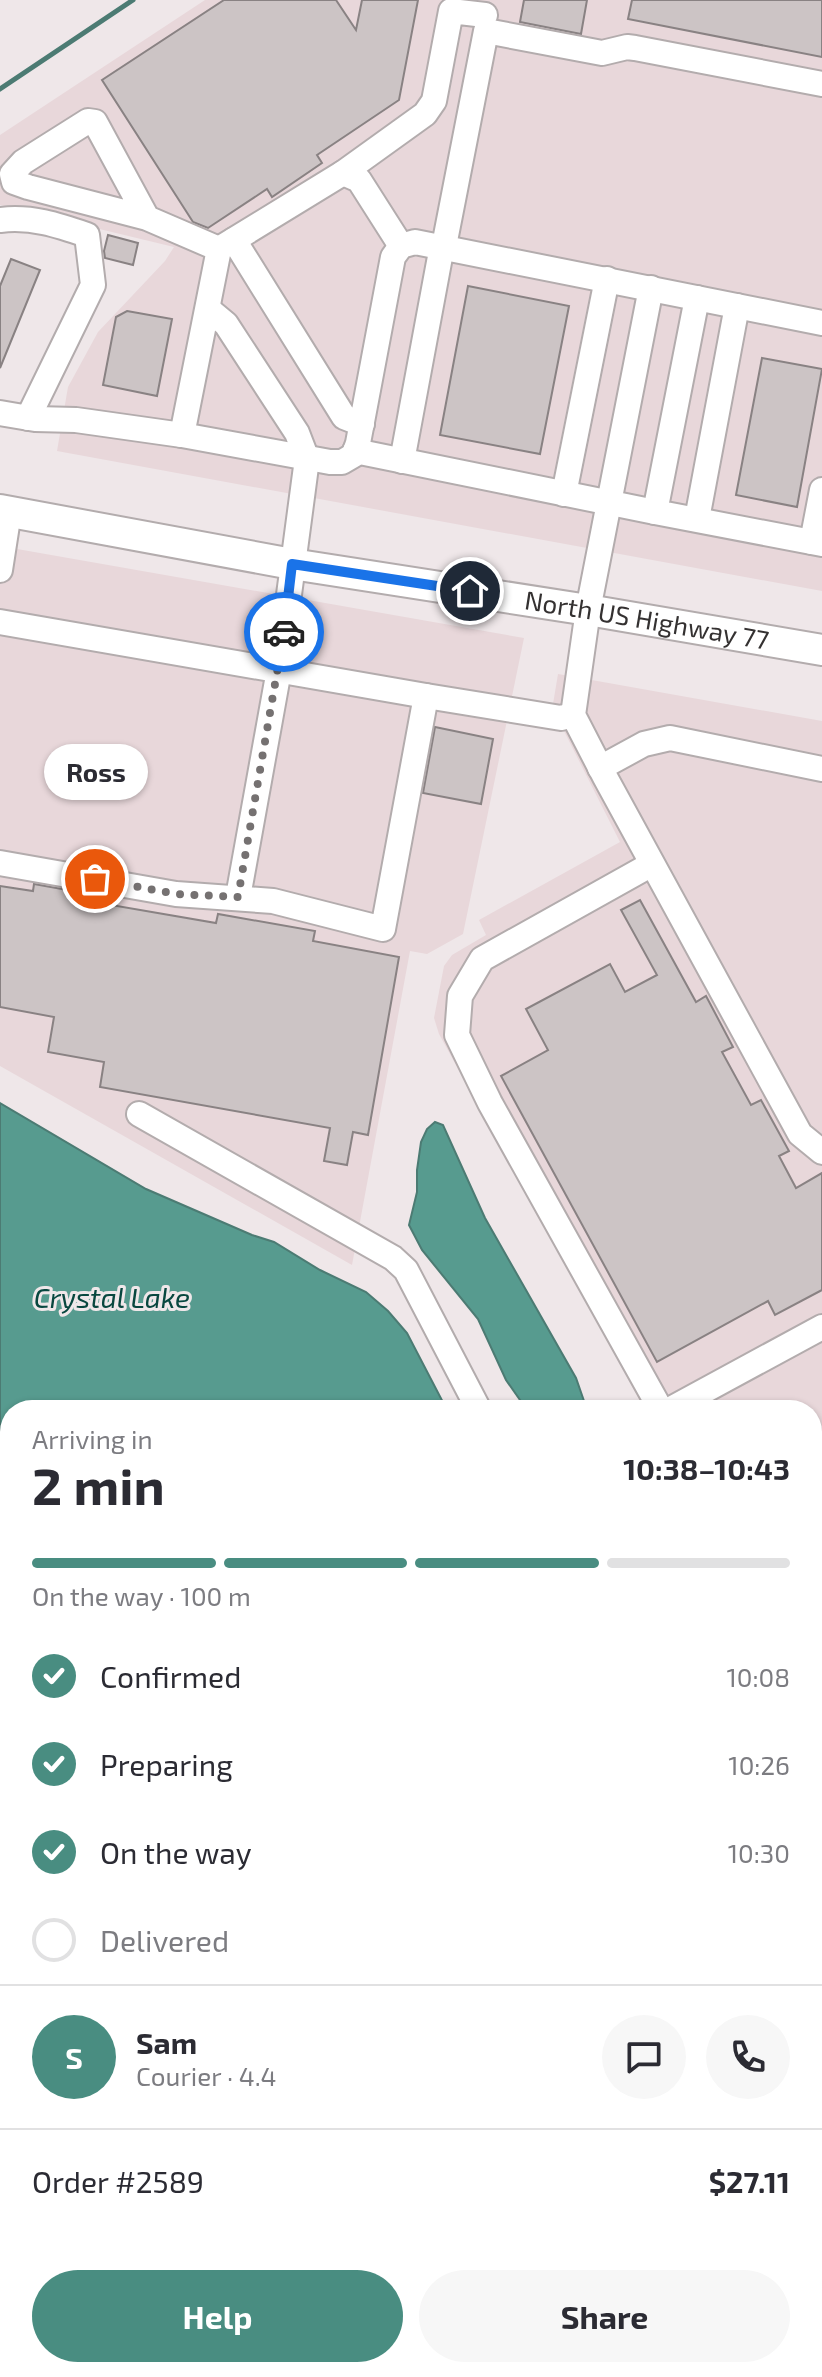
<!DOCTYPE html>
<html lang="en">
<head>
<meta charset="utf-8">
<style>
  body { margin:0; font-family:"Exo 2",sans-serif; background:#f7f7f7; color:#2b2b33; height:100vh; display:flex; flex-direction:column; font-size:30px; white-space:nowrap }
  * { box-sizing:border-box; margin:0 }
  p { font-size:26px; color:#7c7c81 }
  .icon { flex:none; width:44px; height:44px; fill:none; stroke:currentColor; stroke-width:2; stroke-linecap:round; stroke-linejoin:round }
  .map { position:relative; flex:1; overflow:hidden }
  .details { position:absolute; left:0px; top:1400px; width:822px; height:978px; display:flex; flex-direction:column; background:#fff; border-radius:32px 32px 0 0; box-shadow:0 2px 6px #0004 }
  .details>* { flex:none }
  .pin { position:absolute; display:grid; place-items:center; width:68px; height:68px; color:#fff; margin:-34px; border:4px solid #fff; border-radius:50%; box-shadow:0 2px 8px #0007 }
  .courier { position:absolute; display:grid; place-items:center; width:80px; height:80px; margin:-40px; border:6px solid #1a73e8; border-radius:50%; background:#fff; color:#222; box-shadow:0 2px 10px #0007 }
  .bubble { position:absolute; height:56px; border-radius:28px; background:#fff; box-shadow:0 2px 6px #0004; font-size:26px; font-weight:700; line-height:56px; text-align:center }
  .head em { font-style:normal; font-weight:700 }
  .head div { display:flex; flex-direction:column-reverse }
  .head { display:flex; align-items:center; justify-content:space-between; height:136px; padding:0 32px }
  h1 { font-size:52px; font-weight:700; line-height:60px }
  .bar { display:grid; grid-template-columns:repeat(4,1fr); gap:12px 8px; align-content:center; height:96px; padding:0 32px }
  .bar i { height:10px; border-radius:6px; background:#e1e1e2 }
  .bar .on { background:#498d81 }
  .bar p { grid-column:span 4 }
  .line { display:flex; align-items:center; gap:20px; padding:0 32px; border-top:2px solid #e1e1e2 }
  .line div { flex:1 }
  .round { display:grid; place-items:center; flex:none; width:84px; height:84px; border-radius:42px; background:#f7f7f7 }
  ol { padding:0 32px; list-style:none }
  li { display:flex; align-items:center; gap:24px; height:88px }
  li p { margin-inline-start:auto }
  li .icon { padding:8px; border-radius:50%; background:#498d81; color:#fff; stroke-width:4 }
  li:last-child { color:#7c7c81 }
  li i { width:44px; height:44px; border:4px solid #e1e1e2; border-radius:50% }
  .action { display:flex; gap:16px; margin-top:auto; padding:16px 32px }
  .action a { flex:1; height:92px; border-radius:48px; background:#498d81; color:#fff; font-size:32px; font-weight:700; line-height:92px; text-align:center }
  .action a+a { background:#f7f7f7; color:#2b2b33 }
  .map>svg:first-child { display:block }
</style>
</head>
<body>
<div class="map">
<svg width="822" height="2377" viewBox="0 0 822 2377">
  <rect width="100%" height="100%" fill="#efe7e9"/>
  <g fill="#e8d7da">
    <path d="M205 0H822V591L57 451 68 387 98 332 165 261 174 247 0 205V135Z"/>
    <path d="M0 546 524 638 463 934 427 954 410 951 352 1265 0 1066Z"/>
    <path d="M558 674 822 721V1583H812V1410H645L439 1034 434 1018 444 966 452 955 486 935 479 920 620 842 565 733 553 704Z"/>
    <path d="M0 2280H10V2368H236L241 2377H0Z"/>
  </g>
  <g fill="#579b8f" stroke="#4c7b73" stroke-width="2">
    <path d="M0 1103 146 1189 252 1235 274 1242 320 1270 366 1292 388 1311 407 1333 447 1410H10V1871L0 1854Z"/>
    <path d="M435 1122 443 1125 485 1218 576 1378 584 1401 582 1408 578 1410H527L506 1380 478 1319 422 1250 409 1225 417 1192V1170L421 1142 427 1129Z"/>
    <path d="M10 2336V2368H161L168 2377H0V2337Z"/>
  </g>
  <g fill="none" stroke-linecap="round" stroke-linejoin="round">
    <path stroke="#4c7b73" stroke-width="5" d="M0 89 133 0"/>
  </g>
  <g fill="#ccc4c5" stroke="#898283" stroke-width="2">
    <path d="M224 0H336L356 30 362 0H418L399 100 317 155 322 163 272 197 267 189 208 228 193 222 102 80Z"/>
    <path d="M524 0H587L581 34 520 22Z"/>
    <path d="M632 0H822V57L628 19Z"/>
    <path d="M108 235 138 243 133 265 105 258 104 251Z"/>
    <path d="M11 259 40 270 0 368V286Z"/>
    <path d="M468 286 569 306 540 454 440 435Z"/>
    <path d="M127 311 172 319 157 396 103 385 116 317Z"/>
    <path d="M762 358 822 369 797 507 736 495Z"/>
    <path d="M435 727 493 739 481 804 423 793Z"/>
    <path d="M34 884 112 898 111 905 216 923 218 914 315 931 313 941 399 957 368 1135 353 1132 347 1165 324 1161 330 1128 100 1087 104 1062 48 1052 54 1017 0 1007V886L33 891Z"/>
    <path d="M640 900 696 1002 706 996 733 1047 722 1052 751 1105 761 1100 789 1151 779 1156 796 1188 822 1173V1290L775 1315 768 1301 657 1362 501 1076 548 1050 526 1009 610 964 625 992 657 975 621 910Z"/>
  </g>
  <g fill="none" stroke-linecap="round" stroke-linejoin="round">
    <g stroke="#b3acad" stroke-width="28">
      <g id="minor">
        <path d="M343 173 425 114 434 101 451 11 485 15"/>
        <path d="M147 218 95 122 88 121 23 162 12 174 14 182 28 187 147 218 219 249"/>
        <path d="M0 220C31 216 58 225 87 235L93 285 28 418"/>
        <path d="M234 240 344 417 362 424"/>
        <path d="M444 246 486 31 602 53 627 47 635 48 822 84"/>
        <path d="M651 288 588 610 573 715 605 777 800 1134 822 1152"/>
        <path d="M697 298 655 512 822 544"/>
        <path d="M208 309 226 324 297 433 307 459 279 670 238 897"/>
        <path d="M0 413 35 419 76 420 182 435 330 462H342L354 455 358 443 393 257 401 246 415 242 822 323"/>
        <path d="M182 435 219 249 343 173 359 180 401 246"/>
        <path d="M355 451 655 512"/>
        <path d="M402 461 442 246"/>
        <path d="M564 494 607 279"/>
        <path d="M697 519 737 306"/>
        <path d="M812 542 822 490"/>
        <path d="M0 570 9 512"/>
        <path d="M0 622 426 696"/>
        <path d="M600 768 644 744 670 738 822 769"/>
        <path d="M0 863 176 894 273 901 383 929 426 696 561 718 573 715"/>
        <path d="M652 864 482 959 460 996 457 1035 490 1103 661 1410"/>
        <path d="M139 1114 393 1258 406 1270 479 1410"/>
        <path d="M669 1410 822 1327"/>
        <path d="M812 2041 822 2045"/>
        <path d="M0 2119 3 2139 2 2170 0 2172"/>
        <path d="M812 2232 822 2208"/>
        <path d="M0 2258H10"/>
        <path d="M0 2301H10"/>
        <path d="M219 2368 224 2377"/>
        <path d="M491 2368 496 2377"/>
        <path d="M669 2368 677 2377"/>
        <path d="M753 2377 757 2368"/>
        <path d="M808 2377 822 2343"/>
      </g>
    </g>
    <g stroke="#b3acad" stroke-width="34">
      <g id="major">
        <path id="s1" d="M0 510 292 564 588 610 822 650"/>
      </g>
    </g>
    <use href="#minor" stroke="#fff" stroke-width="24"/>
    <use href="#major" stroke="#fff" stroke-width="30"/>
  </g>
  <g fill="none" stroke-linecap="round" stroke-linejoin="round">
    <path stroke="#757171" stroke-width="8" stroke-dasharray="0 14.4" d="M95 879 176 894 238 897 284 632"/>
    <path stroke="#1a73e8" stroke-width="10" d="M284 632 292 564 470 591"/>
  </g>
  <g text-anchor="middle" stroke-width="6" stroke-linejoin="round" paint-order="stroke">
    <g font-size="26" fill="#343131" stroke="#efe7e9">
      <text dy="9" stroke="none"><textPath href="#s1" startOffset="656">North US Highway 77</textPath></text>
    </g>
    <g font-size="28" font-style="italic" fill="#08473f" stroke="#efe7e9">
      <text x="112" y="1308">Crystal Lake</text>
    </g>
  </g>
</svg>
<div class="pin" style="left:95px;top:879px;background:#ea580c"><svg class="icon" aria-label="bag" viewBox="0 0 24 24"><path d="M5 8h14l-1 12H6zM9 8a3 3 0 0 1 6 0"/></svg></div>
<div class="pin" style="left:470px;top:591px;background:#1f2937"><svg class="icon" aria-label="home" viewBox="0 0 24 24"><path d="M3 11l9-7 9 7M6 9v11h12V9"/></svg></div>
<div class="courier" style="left:284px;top:632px"><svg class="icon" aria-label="car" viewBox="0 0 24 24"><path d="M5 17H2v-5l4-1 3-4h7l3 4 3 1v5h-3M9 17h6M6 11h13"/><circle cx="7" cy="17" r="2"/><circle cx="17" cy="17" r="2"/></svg></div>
<div class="bubble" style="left:44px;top:744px;width:104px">Ross</div>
<section class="details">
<div class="head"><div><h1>2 min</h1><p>Arriving in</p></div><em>10:38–10:43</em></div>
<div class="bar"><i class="on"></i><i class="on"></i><i class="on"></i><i></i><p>On the way · 100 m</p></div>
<ol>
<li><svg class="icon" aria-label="check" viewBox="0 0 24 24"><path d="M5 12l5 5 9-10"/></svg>Confirmed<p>10:08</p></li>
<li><svg class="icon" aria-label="check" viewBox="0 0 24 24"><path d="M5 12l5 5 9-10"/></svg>Preparing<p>10:26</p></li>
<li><svg class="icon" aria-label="check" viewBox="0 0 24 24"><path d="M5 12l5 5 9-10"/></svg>On the way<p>10:30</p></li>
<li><i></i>Delivered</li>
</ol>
<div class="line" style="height:144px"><b class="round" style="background:#498d81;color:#fff">S</b><div><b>Sam</b><p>Courier · 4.4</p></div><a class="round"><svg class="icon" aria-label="chat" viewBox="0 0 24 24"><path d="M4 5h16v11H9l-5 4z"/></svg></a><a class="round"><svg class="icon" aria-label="phone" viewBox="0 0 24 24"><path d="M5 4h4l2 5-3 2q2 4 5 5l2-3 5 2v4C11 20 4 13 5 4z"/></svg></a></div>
<div class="line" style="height:104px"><div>Order #2589</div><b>$27.11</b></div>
<div class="action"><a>Help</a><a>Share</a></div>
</section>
</div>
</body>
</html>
